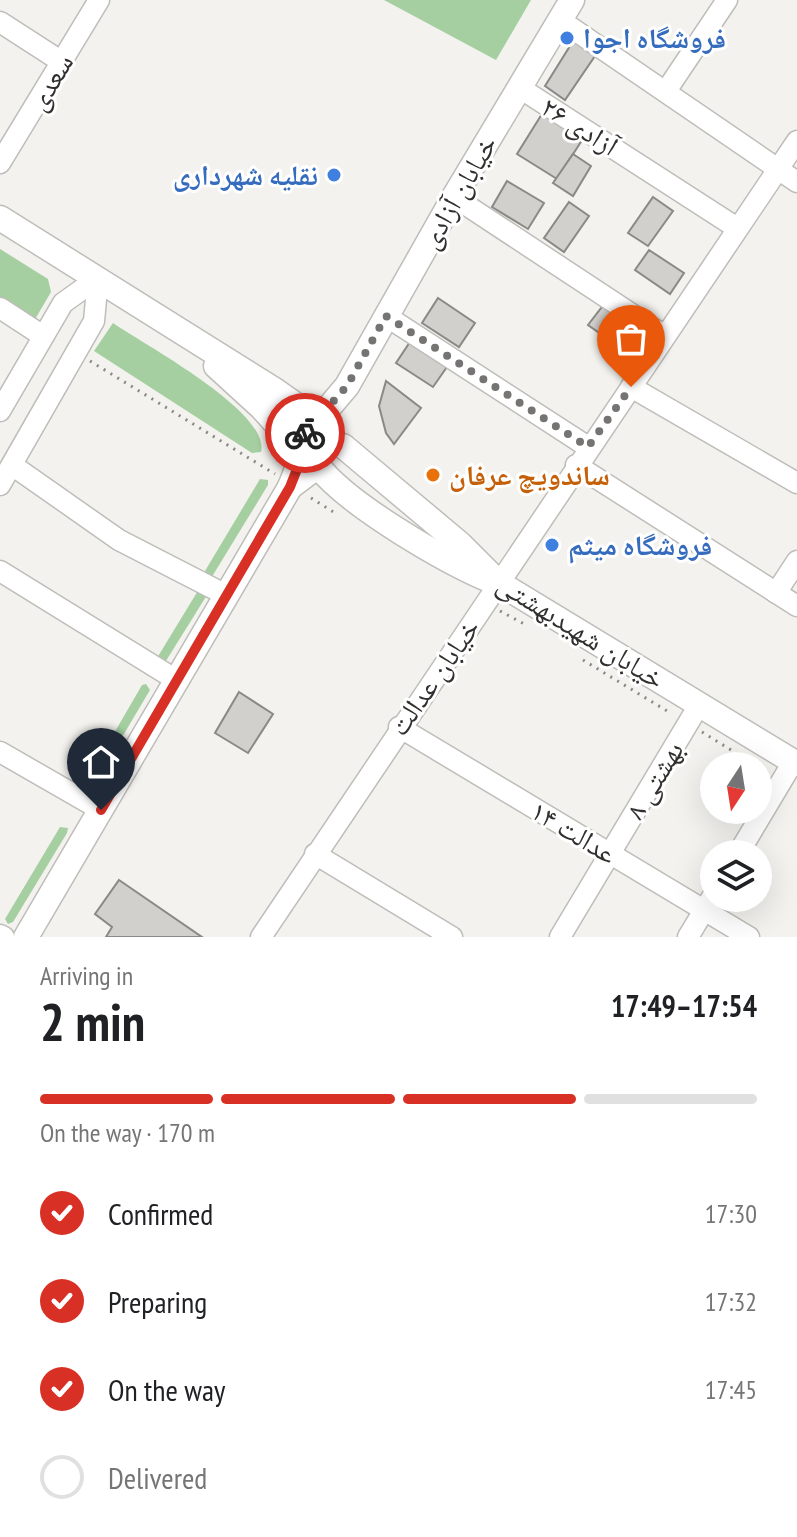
<!DOCTYPE html>
<html lang="en">
<head>
<meta charset="utf-8">
<style>
  body { margin:0; font-family:"PT Sans Narrow","Noto Naskh Arabic",sans-serif; background:#f2f2f2; color:#202124; height:100vh; display:flex; flex-direction:column; font-size:30px; white-space:nowrap }
  * { box-sizing:border-box; margin:0 }
  p { font-size:26px; color:#757577 }
  .icon { flex:none; width:44px; height:44px; fill:none; stroke:currentColor; stroke-width:2; stroke-linecap:round; stroke-linejoin:round }
  .map { position:relative; height:937px; overflow:hidden }
  .sheet { display:flex; flex-direction:column; background:#fff; flex:1 }
  .sheet>* { flex:none }
  .needle { width:52px; rotate:192deg }
  .buttons { position:absolute; left:700px; top:752px; display:grid; gap:16px }
  .buttons a { display:grid; place-items:center; width:72px; height:72px; border-radius:50%; background:#fff; box-shadow:0 8px 32px #0002; font-size:40px }
  .pin { position:absolute; display:grid; place-items:center; width:68px; height:68px; color:#fff; margin:-82px -34px; border-radius:50% 50% 50% 0; rotate:-45deg; box-shadow:0 0 8px #0007 }
  .pin .icon { rotate:45deg }
  .courier { position:absolute; display:grid; place-items:center; width:80px; height:80px; margin:-40px; border:6px solid #d93025; border-radius:50%; background:#fff; color:#222; box-shadow:0 2px 10px #0007 }
  .summary em { font-style:normal; font-weight:700 }
  .summary div { display:flex; flex-direction:column-reverse }
  .summary { display:flex; align-items:center; justify-content:space-between; height:136px; padding:0 40px }
  h1 { font-size:52px; font-weight:700; line-height:60px }
  .bar { display:grid; grid-template-columns:repeat(4,1fr); gap:12px 8px; align-content:center; height:96px; padding:0 40px }
  .bar i { height:10px; border-radius:6px; background:#e0e0e0 }
  .bar .on { background:#d93025 }
  .bar p { grid-column:span 4 }
  ol { padding:0 40px; list-style:none }
  li { display:flex; align-items:center; gap:24px; height:88px }
  li p { margin-inline-start:auto }
  li .icon { padding:8px; border-radius:50%; background:#d93025; color:#fff; stroke-width:4 }
  li:last-child { color:#757577 }
  li i { width:44px; height:44px; border:4px solid #e0e0e0; border-radius:50% }
  .map>svg:first-child { display:block }
</style>
</head>
<body>
<div class="map">
<svg width="797" height="937" viewBox="0 0 797 937">
  <rect width="100%" height="100%" fill="#f3f2ee"/>
  <g fill="#a5cfa1">
    <path d="M384 0H531L496 60Z"/>
    <path d="M0 249 48 279 51 292 34 321 0 301Z"/>
    <path d="M113 323C143 344 271 412 261 452L252 453 94 351Z"/>
    <path d="M260 479 268 480V485L213 575 209 576 205 571Z"/>
    <path d="M199 589 207 595 164 664 157 658Z"/>
    <path d="M146 684 150 690 147 695 92 788 88 790 84 785 142 685Z"/>
    <path d="M60 827 68 828 67 833 13 922 8 924 5 919Z"/>
  </g>
  <g fill="#d1d0cc" stroke="#8a8985" stroke-width="2">
    <path d="M575 38 597 53 565 100 545 86Z"/>
    <path d="M545 109 586 134 557 179 517 154Z"/>
    <path d="M573 154 591 166 573 196 553 183Z"/>
    <path d="M507 181 544 203 528 229 492 207Z"/>
    <path d="M653 197 673 211 648 246 628 233Z"/>
    <path d="M569 202 589 216 564 252 544 238Z"/>
    <path d="M649 250 684 273 670 294 635 270Z"/>
    <path d="M438 298 475 323 459 347 422 323Z"/>
    <path d="M605 303 637 326 622 349 588 325Z"/>
    <path d="M412 339 449 364 433 387 396 363Z"/>
    <path d="M386 381 421 408 394 444 386 433 379 406Z"/>
    <path d="M239 692 273 714 248 753 215 733Z"/>
    <path d="M119 880 202 937H106L112 927 95 914Z"/>
  </g>
  <g fill="none" stroke-linecap="round" stroke-linejoin="round">
    <g stroke="#bebdb9" stroke-width="23">
      <g id="minor">
        <path d="M560 20 797 182"/>
        <path d="M0 22 62 62"/>
        <path d="M520 88 737 228"/>
        <path d="M666 91 727 0"/>
        <path d="M0 163 99 0"/>
        <path d="M454 197 665 336"/>
        <path d="M0 308 43 336"/>
        <path d="M386 316 588 447"/>
        <path d="M631 387 797 483"/>
        <path d="M0 411 63 303 98 278"/>
        <path d="M12 465 119 540 226 595"/>
        <path d="M576 465 797 606"/>
        <path d="M0 485 94 321 98 278"/>
        <path d="M0 571 178 681"/>
        <path d="M776 593 797 561"/>
        <path d="M399 727 749 937"/>
        <path d="M0 752 101 810"/>
        <path d="M315 854 452 937"/>
        <path d="M738 854 793 762"/>
        <path d="M0 935 4 937"/>
        <path d="M261 937 797 141"/>
        <path d="M560 937 699 705"/>
        <path d="M688 937 714 894"/>
      </g>
    </g>
    <g stroke="#bebdb9" stroke-width="27">
      <g id="major">
        <path d="M0 218 276 391 303 410 314 425 347 386 454 197 572 0"/>
        <path d="M343 446 460 544 499 583 797 764"/>
        <path d="M290 487 318 466C348 505 446 562 492 581"/>
        <path d="M26 937 290 487 303 454 262 408 216 366"/>
      </g>
    </g>
    <g stroke="#8a8986" stroke-width="3" stroke-dasharray="2 6" stroke-linecap="butt">
      <path d="M90 361 275 474"/>
      <path d="M311 498 335 513"/>
      <path d="M500 611 528 626"/>
      <path d="M583 660 672 714"/>
      <path d="M702 732 757 766"/>
    </g>
    <use href="#minor" stroke="#fff" stroke-width="20"/>
    <use href="#major" stroke="#fff" stroke-width="24"/>
  </g>
  <g fill="none" stroke-linecap="round" stroke-linejoin="round">
    <path stroke="#757472" stroke-width="8" stroke-dasharray="0 14.4" d="M305 433 347 386 386 316 588 447 631 387"/>
    <path stroke="#d93025" stroke-width="10" d="M101 810 290 487 303 454 305 433"/>
  </g>
  <g fill="#3f7fe0" stroke="#fff" stroke-width="3">
    <circle cx="567" cy="38" r="8"/>
    <circle cx="334" cy="175" r="8"/>
    <circle cx="552" cy="545" r="8"/>
  </g>
  <circle fill="#e8710a" stroke="#fff" stroke-width="3" cx="433" cy="475" r="8"/>
  <g text-anchor="middle" stroke-width="6" stroke-linejoin="round" paint-order="stroke">
    <g font-size="28" font-weight="bold" fill="#366cbe" stroke="#fff" text-anchor="start">
      <text x="583" y="48">فروشگاه اجوا</text>
      <text x="318" y="185" text-anchor="end">نقلیه شهرداری</text>
      <text x="568" y="555">فروشگاه میثم</text>
    </g>
    <g font-size="28" fill="#31302f" stroke="#fff">
      <text transform="translate(50 82) rotate(-59)" y="10">سعدی</text>
      <text transform="translate(580 126) rotate(32)" y="10">آزادی ۲۶</text>
      <text transform="translate(458 192) rotate(-60)" y="10">خیابان آزادی</text>
      <text transform="translate(581 631) rotate(32)" y="10">خیابان شهیدبهشتی</text>
      <text transform="translate(434 677) rotate(-55)" y="10">خیابان عدالت</text>
      <text transform="translate(654 780) rotate(-59)" y="10">بهشتی ۸</text>
      <text transform="translate(574 832) rotate(31)" y="10">عدالت ۱۴</text>
    </g>
    <g font-size="28" font-weight="bold" fill="#c56008" stroke="#fff" text-anchor="start">
      <text x="449" y="485">ساندویچ عرفان</text>
    </g>
  </g>
</svg>
<div class="buttons">
<a><svg class="needle" viewBox="-14 -14 28 28"><path d="M0-13l5 13h-10z" fill="#e53935"/><path d="M0 13l5-13h-10z" fill="#757577"/></svg></a>
<a><svg class="icon" aria-label="layers" viewBox="0 0 24 24"><path d="M12 4l9 5-9 5-9-5zM3 14l9 5 9-5"/></svg></a>
</div>
<div class="pin" style="left:631px;top:387px;background:#ea580c"><svg class="icon" aria-label="bag" viewBox="0 0 24 24"><path d="M5 8h14l-1 12H6zM9 8a3 3 0 0 1 6 0"/></svg></div>
<div class="pin" style="left:101px;top:810px;background:#1f2937"><svg class="icon" aria-label="home" viewBox="0 0 24 24"><path d="M3 11l9-7 9 7M6 9v11h12V9"/></svg></div>
<div class="courier" style="left:305px;top:433px"><svg class="icon" aria-label="bike" viewBox="0 0 24 24"><circle cx="6" cy="16" r="4"/><circle cx="18" cy="16" r="4"/><path d="M6 16l4-8h5l3 8M10 8l3 8H6M13 5h3"/></svg></div>
</div>
<section class="sheet">
<div class="summary"><div><h1>2 min</h1><p>Arriving in</p></div><em>17:49–17:54</em></div>
<div class="bar"><i class="on"></i><i class="on"></i><i class="on"></i><i></i><p>On the way · 170 m</p></div>
<ol>
<li><svg class="icon" aria-label="check" viewBox="0 0 24 24"><path d="M5 12l5 5 9-10"/></svg>Confirmed<p>17:30</p></li>
<li><svg class="icon" aria-label="check" viewBox="0 0 24 24"><path d="M5 12l5 5 9-10"/></svg>Preparing<p>17:32</p></li>
<li><svg class="icon" aria-label="check" viewBox="0 0 24 24"><path d="M5 12l5 5 9-10"/></svg>On the way<p>17:45</p></li>
<li><i></i>Delivered</li>
</ol>
</section>
</body>
</html>
